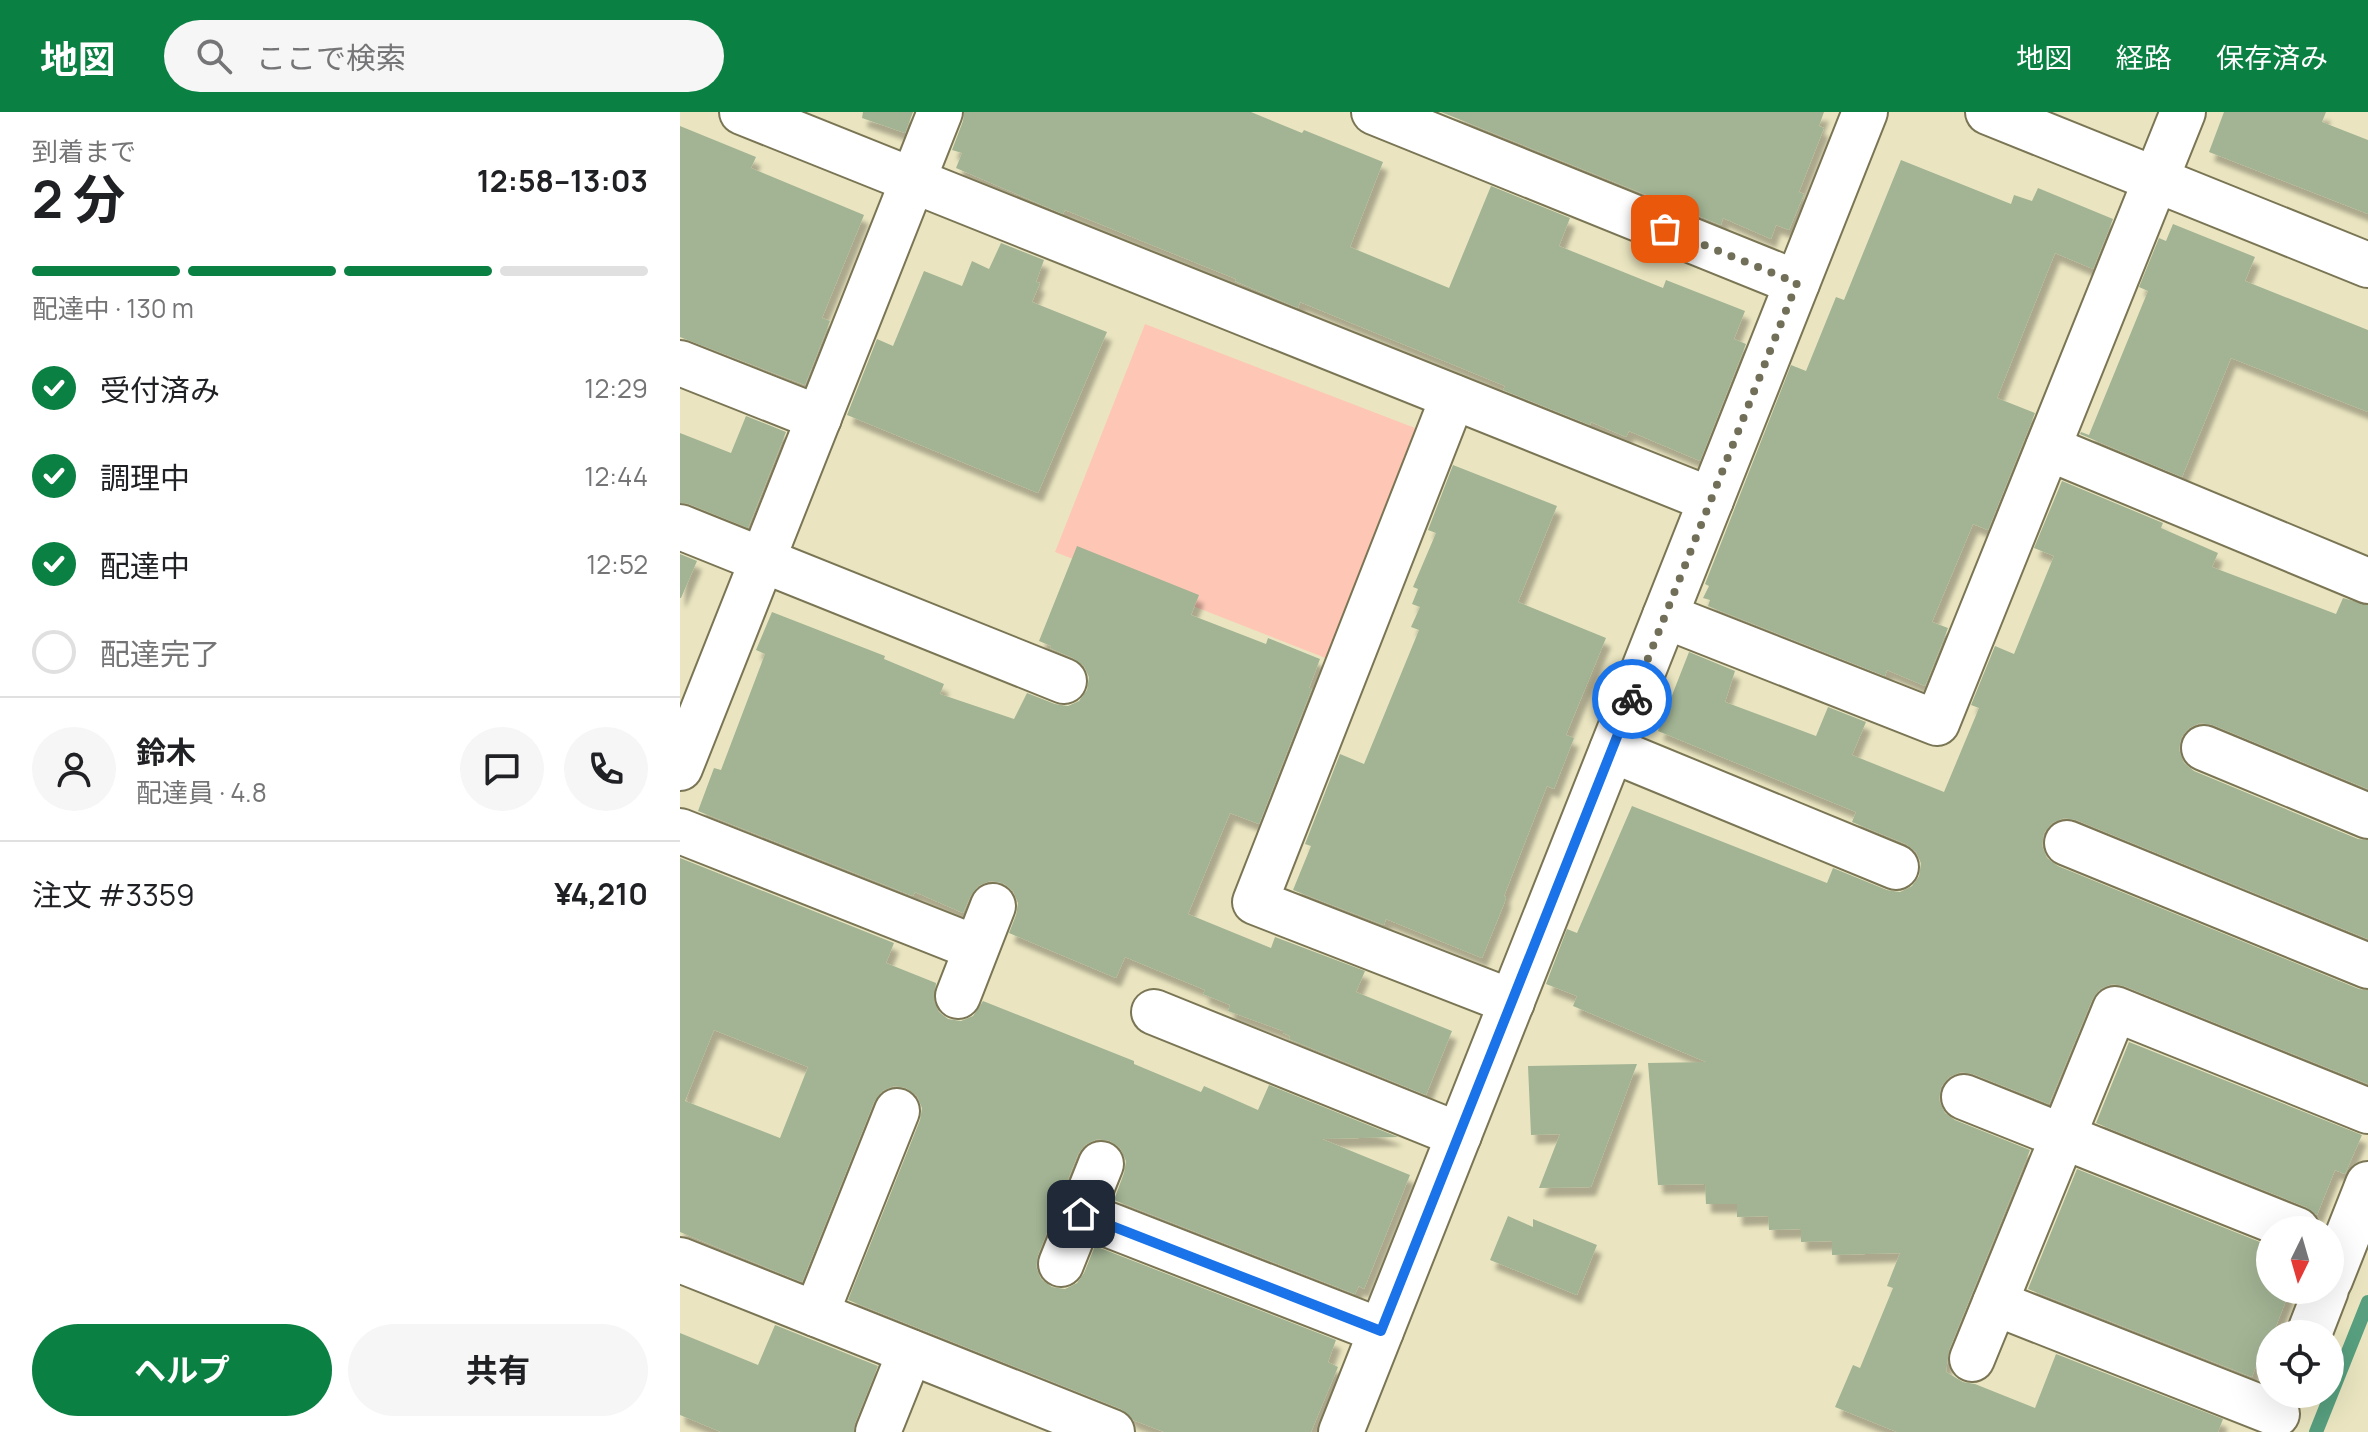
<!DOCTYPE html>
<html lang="ja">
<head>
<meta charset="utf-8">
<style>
  body { margin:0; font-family:Manrope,"Noto Sans JP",sans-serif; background:#f6f6f6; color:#202124; height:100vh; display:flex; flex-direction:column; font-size:30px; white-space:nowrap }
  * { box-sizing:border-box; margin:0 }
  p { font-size:26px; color:#757577 }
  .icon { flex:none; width:44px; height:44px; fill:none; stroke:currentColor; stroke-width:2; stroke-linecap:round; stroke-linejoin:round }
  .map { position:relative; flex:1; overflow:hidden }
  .panel { display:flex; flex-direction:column; background:#fff; width:680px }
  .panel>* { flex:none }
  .needle { width:52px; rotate:185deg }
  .tools { position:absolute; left:1576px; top:1104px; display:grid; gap:16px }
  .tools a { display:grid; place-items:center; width:88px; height:88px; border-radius:50%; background:#fff; box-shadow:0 8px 32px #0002; font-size:40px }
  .pin { position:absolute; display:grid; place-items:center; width:68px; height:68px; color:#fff; margin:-34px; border-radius:16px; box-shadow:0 4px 12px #0006 }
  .courier { position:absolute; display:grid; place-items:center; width:80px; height:80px; margin:-40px; border:6px solid #1a73e8; border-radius:50%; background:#fff; color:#222; box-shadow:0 2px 10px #0007 }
  .headline em { font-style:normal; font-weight:700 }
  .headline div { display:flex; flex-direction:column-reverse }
  .headline { display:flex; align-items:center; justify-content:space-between; height:136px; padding:0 32px }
  h1 { font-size:52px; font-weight:700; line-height:60px }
  .bar { display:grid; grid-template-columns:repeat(4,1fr); gap:12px 8px; align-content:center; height:96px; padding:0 32px }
  .bar i { height:10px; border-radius:6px; background:#e0e0e0 }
  .bar .active { background:#0b8043 }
  .bar p { grid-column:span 4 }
  .line { display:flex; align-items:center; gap:20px; padding:0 32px; border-top:2px solid #e0e0e0 }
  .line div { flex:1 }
  .round { display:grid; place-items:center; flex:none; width:84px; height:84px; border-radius:42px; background:#f6f6f6 }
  ol { padding:0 32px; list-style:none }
  li { display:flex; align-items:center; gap:24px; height:88px }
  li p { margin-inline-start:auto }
  li .icon { padding:8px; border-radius:50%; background:#0b8043; color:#fff; stroke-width:4 }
  li:last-child { color:#757577 }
  li i { width:44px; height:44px; border:4px solid #e0e0e0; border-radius:50% }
  .primary-button { display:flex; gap:16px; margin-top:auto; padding:16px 32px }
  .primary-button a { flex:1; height:92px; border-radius:48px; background:#0b8043; color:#fff; font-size:32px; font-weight:700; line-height:92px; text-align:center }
  .primary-button a+a { background:#f6f6f6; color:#202124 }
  header { display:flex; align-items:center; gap:48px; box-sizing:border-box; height:112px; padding:0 40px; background:#0b8043; color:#fff }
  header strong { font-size:38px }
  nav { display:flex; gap:44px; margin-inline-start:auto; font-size:28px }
  .search { width:560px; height:72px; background:#f6f6f6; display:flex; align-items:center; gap:20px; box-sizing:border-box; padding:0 28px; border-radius:44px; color:#757577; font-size:30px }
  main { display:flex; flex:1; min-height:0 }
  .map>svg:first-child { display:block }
</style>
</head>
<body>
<header>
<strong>地図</strong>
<div class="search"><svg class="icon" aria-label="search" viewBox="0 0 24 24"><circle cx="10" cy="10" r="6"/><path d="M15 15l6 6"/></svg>ここで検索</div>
<nav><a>地図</a><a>経路</a><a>保存済み</a></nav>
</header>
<main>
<section class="panel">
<div class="headline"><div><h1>2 分</h1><p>到着まで</p></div><em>12:58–13:03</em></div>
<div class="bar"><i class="active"></i><i class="active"></i><i class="active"></i><i></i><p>配達中 · 130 m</p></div>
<ol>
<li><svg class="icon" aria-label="check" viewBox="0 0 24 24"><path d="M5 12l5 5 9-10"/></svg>受付済み<p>12:29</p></li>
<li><svg class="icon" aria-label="check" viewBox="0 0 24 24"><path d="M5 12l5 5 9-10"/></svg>調理中<p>12:44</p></li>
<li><svg class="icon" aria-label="check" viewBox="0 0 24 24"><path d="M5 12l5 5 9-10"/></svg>配達中<p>12:52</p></li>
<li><i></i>配達完了</li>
</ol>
<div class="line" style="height:144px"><a class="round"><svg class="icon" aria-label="person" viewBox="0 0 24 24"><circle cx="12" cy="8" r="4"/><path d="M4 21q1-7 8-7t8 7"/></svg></a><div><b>鈴木</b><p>配達員 · 4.8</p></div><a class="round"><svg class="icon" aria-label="chat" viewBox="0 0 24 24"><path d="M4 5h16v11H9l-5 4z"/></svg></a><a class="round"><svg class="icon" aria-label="phone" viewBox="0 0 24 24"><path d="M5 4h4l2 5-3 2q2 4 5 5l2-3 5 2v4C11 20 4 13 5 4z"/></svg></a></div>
<div class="line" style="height:104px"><div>注文 #3359</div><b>¥4,210</b></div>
<div class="primary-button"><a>ヘルプ</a><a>共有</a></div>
</section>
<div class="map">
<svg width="1688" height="1320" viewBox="0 0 1688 1320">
  <defs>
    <filter id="shadow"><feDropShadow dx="5" dy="9" stdDeviation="2" flood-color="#0004"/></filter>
  </defs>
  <rect width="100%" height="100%" fill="#eae5c0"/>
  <path fill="#fec7b5" d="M465 212 735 316 648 547 375 440Z"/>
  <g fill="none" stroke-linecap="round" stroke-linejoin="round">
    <path stroke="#579f7f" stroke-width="14" d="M1636 1320 1688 1190"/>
  </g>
  <g fill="#a2b494" fill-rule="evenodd" filter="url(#shadow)">
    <path d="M183 0H233L225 21 182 6Z"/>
    <path d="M284 0H571L622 21 624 18 703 50 670 135 769 176 811 74 890 106 879 134 983 176 986 168 1065 199 1054 227 1066 232 1020 349 949 319 946 325 911 310 910 313 823 278 825 274 620 190 618 196 555 169 556 167 385 98 383 102 276 56 282 41 272 38 283 9Z"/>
    <path d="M761 0H1144L1139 14 1144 16 1119 80 1124 82 1109 118 1096 113 1091 127 1043 106 1041 113Z"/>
    <path d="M1544 0H1646L1642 10 1688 28V102L1529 40Z"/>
    <path d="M0 14 76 45 71 56 184 103 142 206 150 209 125 273 0 225Z"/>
    <path d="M1221 48 1331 92 1334 83 1352 89 1358 76 1433 107 1413 157 1375 141 1317 286 1355 301 1308 418 1293 412 1252 510 1268 516 1245 574 1207 558 1205 564 1028 494 1030 488 1023 486 1029 474 1025 472 1111 253 1126 259 1156 185 1164 188Z"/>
    <path d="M1493 112 1575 145 1565 169 1688 218V300L1551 246 1502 365 1400 322 1401 320 1409 323 1468 179 1459 175 1479 126 1486 129Z"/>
    <path d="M321 131 364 148 356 170 360 171 352 190 427 220 358 381 167 303 197 227 213 234 244 159 282 174 292 149 309 157Z"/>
    <path d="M66 304 106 320 68 416 9 392 0 391V321L51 341Z"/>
    <path d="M773 353 877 394 838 490 926 526 886 623 894 626 874 677 867 674 824 784 826 785 824 792 802 846 706 807 704 813 613 778 631 734 625 732 660 642 684 652 739 518 731 515 740 495 732 492 738 477 733 475 756 421 748 418Z"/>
    <path d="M1382 369 1483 411 1481 416 1538 441 1532 455 1656 502 1663 486 1688 493V677L1533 613 1520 611 1509 616 1501 626 1499 638 1504 651 1514 659 1678 727 1688 728V827L1396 708 1384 706 1372 711 1364 721 1362 734 1367 746 1378 754 1679 877 1688 878V972L1444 874 1432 872 1420 877 1412 888 1369 992 1293 962 1281 960 1269 965 1261 975 1259 988 1265 1001 1275 1008 1350 1038 1269 1238 1266 1260 1283 1270 1295 1272 1355 1296 1376 1242 1543 1307 1538 1320H1217L1155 1295 1173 1253 1180 1256 1213 1176 1207 1174 1220 1141 1152 1143V1129L1121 1130V1117L1089 1118 1088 1104 1057 1105V1092H1026L1025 1072 978 1073 968 951 1026 950 893 894 897 884 866 872 887 817 897 821 952 694 1147 771 1153 756 1207 778 1220 780 1232 774 1239 764 1241 751 1236 740 1226 732 1172 710 1176 700 978 619 1009 540 1055 559 1045 590 1136 624 1148 595 1186 610 1172 643 1264 680 1299 596 1291 593 1315 534 1334 542 1374 444 1354 436Z"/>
    <path d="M397 434 519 483 511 503 586 532 588 526 640 547 629 576H632L579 712 550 701 508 802 591 836 595 825 685 859 676 880 772 919 746 983 609 927 610 924 603 921V919L548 899 550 893 523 882 525 878 445 845 436 866 329 821 336 803 338 791 333 779 323 771 310 769 298 774 290 785 283 801 235 780 233 784 18 699 34 656 41 658 85 542 76 538 92 500 205 544 204 547 264 572 260 582 334 607 347 581 375 592 388 594 399 589 407 578 409 565 404 554 393 546 370 536 371 534 359 529Z"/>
    <path d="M0 442 17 449 1 486H0Z"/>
    <path d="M0 746 214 831 206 851 256 871 254 889 259 900 268 907 281 909 293 904 303 889 454 949V952L521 980 524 974 578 998 589 973 718 1025 642 1027 730 1063 684 1177 679 1174 675 1182 434 1088 444 1061 446 1049 440 1036 430 1029 417 1027 405 1033 398 1042 358 1143 356 1155 361 1167 372 1175 385 1177 397 1171 404 1161 415 1134 656 1228 648 1250 658 1255 631 1320H484L453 1308 441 1297 168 1188 240 1008 242 996 237 984 226 976 214 974 202 979 194 990 122 1170 0 1120ZM34 918 128 955 100 1026 5 989Z"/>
    <path d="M1449 930 1682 1023 1665 1062 1655 1058 1637 1103 1626 1095 1416 1011Z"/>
    <path d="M957 952 911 1075 859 1076 880 1022 851 1023 848 954Z"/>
    <path d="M1397 1057 1590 1134V1178H1610L1593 1222H1590V1260L1576 1254 1572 1265 1348 1177Z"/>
    <path d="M828 1104 853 1115V1107L917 1133 897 1183 810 1148Z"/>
    <path d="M95 1213 198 1254 175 1311 174 1320H41L0 1303V1221L78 1253Z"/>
  </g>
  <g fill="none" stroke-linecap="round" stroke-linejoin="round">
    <g stroke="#7a7554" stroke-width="48">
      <g id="minor">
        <path d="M62 0 1031 388"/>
        <path d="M694 0 1117 171"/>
        <path d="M1308 0 1688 153"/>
        <path d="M0 251 139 306"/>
        <path d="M773 285 575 790 832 890"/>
        <path d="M1368 336 1688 469"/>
        <path d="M0 415 384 569"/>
        <path d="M985 504 1257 611 1503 0"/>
        <path d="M1524 636 1688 704"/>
        <path d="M932 638 1216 755"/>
        <path d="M0 656 260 0"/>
        <path d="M0 719 296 836"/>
        <path d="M1387 731 1688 854"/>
        <path d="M278 884 313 794"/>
        <path d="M474 900 779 1023"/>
        <path d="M1284 985 1617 1118"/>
        <path d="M401 1102 701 1219"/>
        <path d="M0 1148 432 1320"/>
        <path d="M381 1152 421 1052"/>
        <path d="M1650 1168 1688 1072"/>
        <path d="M1315 1191 1597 1302"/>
        <path d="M136 1202 217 999"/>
        <path d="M1629 1222 1646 1178"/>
        <path d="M1292 1247 1435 897 1688 999"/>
        <path d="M198 1320 230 1240"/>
        <path d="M661 1320 1185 0"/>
      </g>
    </g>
    <use href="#minor" stroke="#fff" stroke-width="44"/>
  </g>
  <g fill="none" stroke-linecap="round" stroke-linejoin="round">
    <path stroke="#726f59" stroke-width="8" stroke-dasharray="0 14.4" d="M952 587 1117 171 985 117"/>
    <path stroke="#1a73e8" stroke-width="10" d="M401 1102 701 1219 952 587"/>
  </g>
</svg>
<div class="tools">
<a><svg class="needle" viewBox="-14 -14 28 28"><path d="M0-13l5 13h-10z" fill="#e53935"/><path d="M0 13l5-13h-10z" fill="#757577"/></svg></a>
<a><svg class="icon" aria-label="locate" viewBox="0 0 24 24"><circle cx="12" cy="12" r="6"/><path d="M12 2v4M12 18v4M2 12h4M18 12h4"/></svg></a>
</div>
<div class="pin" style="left:985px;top:117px;background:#ea580c"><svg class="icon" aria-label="bag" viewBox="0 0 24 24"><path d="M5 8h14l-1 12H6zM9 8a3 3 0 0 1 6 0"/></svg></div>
<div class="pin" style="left:401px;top:1102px;background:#1f2937"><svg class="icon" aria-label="home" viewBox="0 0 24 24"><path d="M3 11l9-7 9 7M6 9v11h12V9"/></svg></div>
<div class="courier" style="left:952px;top:587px"><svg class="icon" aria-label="bike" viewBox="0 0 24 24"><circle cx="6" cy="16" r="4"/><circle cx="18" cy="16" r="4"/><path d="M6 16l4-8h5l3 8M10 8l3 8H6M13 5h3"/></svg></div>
</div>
</main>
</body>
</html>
